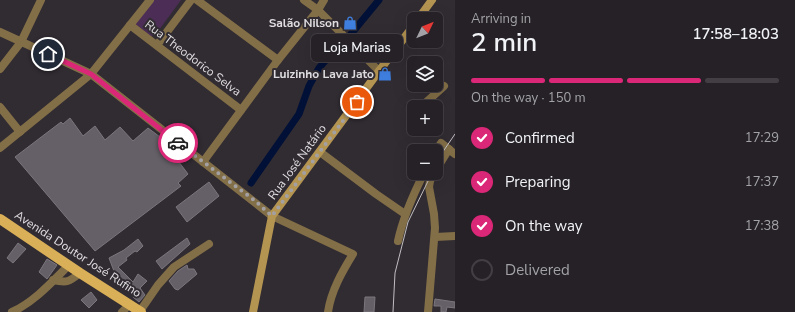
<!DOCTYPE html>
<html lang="en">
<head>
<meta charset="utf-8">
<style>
  body { margin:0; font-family:"Nunito Sans",sans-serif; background:#312e32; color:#f1f3f6; height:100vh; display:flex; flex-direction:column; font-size:15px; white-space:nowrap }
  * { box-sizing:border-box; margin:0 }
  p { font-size:13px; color:#a3a3a7 }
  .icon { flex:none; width:22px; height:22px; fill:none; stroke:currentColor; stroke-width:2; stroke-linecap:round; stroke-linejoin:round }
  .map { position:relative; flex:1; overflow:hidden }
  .drawer { display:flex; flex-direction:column; background:#252126; width:340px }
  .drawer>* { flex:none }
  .needle { width:26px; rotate:47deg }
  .buttons { position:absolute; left:407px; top:12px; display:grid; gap:8px }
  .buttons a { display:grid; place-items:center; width:36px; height:36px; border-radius:6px; background:#252126; box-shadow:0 4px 16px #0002,0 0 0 1px #423e43; font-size:20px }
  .pin { position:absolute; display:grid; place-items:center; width:34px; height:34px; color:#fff; margin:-17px; border:2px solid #fff; border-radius:50%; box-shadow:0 1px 4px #0007 }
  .courier { position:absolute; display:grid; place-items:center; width:40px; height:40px; margin:-20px; border:3px solid #db2777; border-radius:50%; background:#fff; color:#222; box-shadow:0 1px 5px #0007 }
  .bubble { position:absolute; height:28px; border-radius:6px; background:#252126; box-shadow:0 4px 16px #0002,0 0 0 1px #423e43; font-size:13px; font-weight:600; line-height:28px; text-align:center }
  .head em { font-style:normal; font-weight:600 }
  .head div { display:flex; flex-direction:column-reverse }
  .head { display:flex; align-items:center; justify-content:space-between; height:68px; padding:0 16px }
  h1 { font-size:26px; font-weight:600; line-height:30px }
  .bar { display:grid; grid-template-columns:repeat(4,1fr); gap:6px 4px; align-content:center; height:48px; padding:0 16px }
  .bar i { height:5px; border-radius:3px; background:#423e43 }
  .bar .selected { background:#db2777 }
  .bar p { grid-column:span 4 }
  ol { padding:0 16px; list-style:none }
  li { display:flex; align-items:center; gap:12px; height:44px }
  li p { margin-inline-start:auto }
  li .icon { padding:4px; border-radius:50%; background:#db2777; color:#fff; stroke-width:4 }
  li:last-child { color:#a3a3a7 }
  li i { width:22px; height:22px; border:2px solid #423e43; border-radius:50% }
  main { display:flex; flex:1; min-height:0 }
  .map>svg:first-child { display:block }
</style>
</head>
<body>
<main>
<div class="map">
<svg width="455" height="312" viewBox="0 0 455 312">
  <rect width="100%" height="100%" fill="#312c32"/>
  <path fill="#4b2d55" d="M151 0H181L156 34 151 36 136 25 135 23Z"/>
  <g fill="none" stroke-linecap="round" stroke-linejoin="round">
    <g stroke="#011036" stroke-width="7">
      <path d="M351 34 379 0"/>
      <path d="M251 183 299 114 309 86 319 68 339 45 346 39"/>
    </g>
  </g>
  <g fill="#656067" stroke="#7b767d">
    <path d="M70 118 83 136 95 126 105 140 120 127 133 141 148 128 160 137 188 174 178 183 181 186 95 251 15 157 61 122 63 124Z"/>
    <path d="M209 182 219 196 187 222 176 207Z"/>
    <path d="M187 238 190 244 162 269 156 261Z"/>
    <path d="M138 239 143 246 137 252 135 251 126 258 127 260 118 267 133 282 138 274 147 281 140 288 145 295 139 302 133 297 136 293 123 284 120 286 115 282 117 279 109 258 124 250Z"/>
    <path d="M18 243 26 249 13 263 7 258Z"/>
    <path d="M47 259 57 265 47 279 39 272Z"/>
    <path d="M187 265 188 269H194L197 274 178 290 175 289 169 281 178 271Z"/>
    <path d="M91 292 97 300 89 308 81 300Z"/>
    <path d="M365 297H375L374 312H364Z"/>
    <path d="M435 299 455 302V308L447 307 446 312H441V306H434Z"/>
  </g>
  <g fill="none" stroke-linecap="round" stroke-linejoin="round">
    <g stroke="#836f47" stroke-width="8">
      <path d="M197 0 278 60"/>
      <path d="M304 0 318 10 379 71"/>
      <path d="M130 25 241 110"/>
      <path d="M0 32 48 54 91 74 272 216 353 254C342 272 331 291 328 312"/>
      <path d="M157 45 191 0"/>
      <path d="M0 69 21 42 41 0"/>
      <path d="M0 107 20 132"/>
      <path d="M421 107 444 86"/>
      <path d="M412 115 414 113"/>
      <path d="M0 148 91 74 150 0"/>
      <path d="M436 151 441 143 455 154"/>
      <path d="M320 152 376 194 405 214"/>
      <path d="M203 162 278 60 318 10 324 0"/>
      <path d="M436 170 449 149"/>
      <path d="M435 237 455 236"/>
      <path d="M398 241C403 217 413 195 424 173"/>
      <path d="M53 280C67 283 69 282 80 273"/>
      <path d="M140 311 158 285 174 267 209 244"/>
      <path d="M12 312C34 302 52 282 69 265"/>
      <path d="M122 312 129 305"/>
      <path d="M428 312 435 228 434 214 429 187 430 181 434 173"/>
    </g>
    <g stroke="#b49451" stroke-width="8">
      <path d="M418 19 432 0"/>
      <path d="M253 312 272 216 379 71 414 25"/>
    </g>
    <path stroke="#d9af57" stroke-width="10" d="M0 219 80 273 141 312"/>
    <g stroke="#c1bfc2" stroke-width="1">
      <path d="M436 164 440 156 455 134"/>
      <path d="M393 312 395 273 408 222 432 173"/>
    </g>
  </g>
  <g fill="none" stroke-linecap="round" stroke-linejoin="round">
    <path stroke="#a3a0a4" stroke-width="4" stroke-dasharray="0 7.2" d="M178 143 254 200 272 216 357 102"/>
    <path stroke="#db2777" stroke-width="5" d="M48 54 91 74 178 143"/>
  </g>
  <defs>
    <g id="shop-bare" transform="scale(1.08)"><path d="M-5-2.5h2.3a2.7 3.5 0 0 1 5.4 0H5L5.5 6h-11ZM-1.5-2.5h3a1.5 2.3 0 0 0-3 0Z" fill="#3f7fe0" stroke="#312c32" stroke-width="2.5" paint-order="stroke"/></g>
  </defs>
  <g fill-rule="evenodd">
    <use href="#shop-bare" x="350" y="23"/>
    <use href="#shop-bare" x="385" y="74"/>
  </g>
  <g text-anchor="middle" stroke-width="4" stroke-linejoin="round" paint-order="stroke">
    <g font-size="12" font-weight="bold" fill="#e0dee1" stroke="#312c32" text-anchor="end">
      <text x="339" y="27">Salão Nilson</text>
      <text x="374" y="78">Luizinho Lava Jato</text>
    </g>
    <g font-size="12" fill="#e0dee1" stroke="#312c32">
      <text transform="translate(193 58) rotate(37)" y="4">Rua Theodorico Selva</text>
      <text transform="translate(297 162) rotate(-54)" y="4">Rua José Natário</text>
      <text transform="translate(78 254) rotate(33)" y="4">Avenida Doutor José Rufino</text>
    </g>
  </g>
</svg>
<div class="buttons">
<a><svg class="needle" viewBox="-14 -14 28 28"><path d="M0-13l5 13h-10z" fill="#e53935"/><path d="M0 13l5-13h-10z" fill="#a3a3a7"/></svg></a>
<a><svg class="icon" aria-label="layers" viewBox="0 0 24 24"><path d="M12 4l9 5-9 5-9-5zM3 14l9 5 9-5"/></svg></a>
<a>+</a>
<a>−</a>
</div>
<div class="pin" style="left:357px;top:102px;background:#ea580c"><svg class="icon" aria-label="bag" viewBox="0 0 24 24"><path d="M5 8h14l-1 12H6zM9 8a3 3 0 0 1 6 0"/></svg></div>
<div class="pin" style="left:48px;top:54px;background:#1f2937"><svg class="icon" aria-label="home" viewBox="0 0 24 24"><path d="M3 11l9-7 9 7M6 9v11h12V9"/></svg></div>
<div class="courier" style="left:178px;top:143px"><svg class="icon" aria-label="car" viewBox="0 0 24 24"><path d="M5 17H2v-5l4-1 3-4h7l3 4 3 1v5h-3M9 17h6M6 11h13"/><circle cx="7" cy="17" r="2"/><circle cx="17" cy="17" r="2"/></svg></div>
<div class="bubble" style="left:311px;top:34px;width:92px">Loja Marias</div>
</div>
<section class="drawer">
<div class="head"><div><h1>2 min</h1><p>Arriving in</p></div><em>17:58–18:03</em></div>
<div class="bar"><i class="selected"></i><i class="selected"></i><i class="selected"></i><i></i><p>On the way · 150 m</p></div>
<ol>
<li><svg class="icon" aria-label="check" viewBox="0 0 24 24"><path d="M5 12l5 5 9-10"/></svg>Confirmed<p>17:29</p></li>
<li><svg class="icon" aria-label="check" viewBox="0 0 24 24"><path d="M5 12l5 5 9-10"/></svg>Preparing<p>17:37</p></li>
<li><svg class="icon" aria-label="check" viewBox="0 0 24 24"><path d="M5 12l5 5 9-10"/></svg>On the way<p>17:38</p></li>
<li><i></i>Delivered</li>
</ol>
</section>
</main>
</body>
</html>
